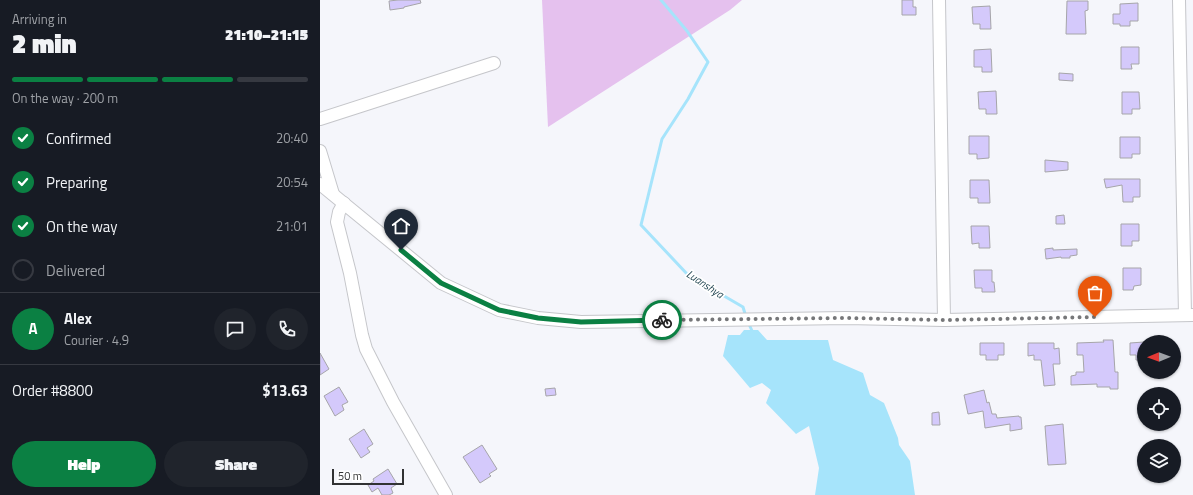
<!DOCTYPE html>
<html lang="en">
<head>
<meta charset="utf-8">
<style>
  body { margin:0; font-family:"Titillium Web",sans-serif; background:#20242c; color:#f1f3f6; height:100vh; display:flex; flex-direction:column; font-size:15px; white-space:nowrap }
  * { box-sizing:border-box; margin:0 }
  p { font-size:13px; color:#9ea1a6 }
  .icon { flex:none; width:22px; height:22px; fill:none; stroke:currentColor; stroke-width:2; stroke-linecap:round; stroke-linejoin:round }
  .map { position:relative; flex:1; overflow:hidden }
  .details { display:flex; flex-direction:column; background:#171b24; width:320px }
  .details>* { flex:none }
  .needle { width:26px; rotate:269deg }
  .controls { position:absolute; left:817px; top:335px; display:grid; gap:8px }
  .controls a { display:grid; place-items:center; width:44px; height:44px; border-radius:50%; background:#171b24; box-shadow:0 1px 3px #0004; font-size:20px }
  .scale { position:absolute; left:12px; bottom:10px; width:72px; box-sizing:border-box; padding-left:4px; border:2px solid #313233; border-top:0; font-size:11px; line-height:14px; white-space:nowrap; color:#313233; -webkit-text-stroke:3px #fff; paint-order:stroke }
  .pin { position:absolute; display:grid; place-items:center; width:34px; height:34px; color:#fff; margin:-41px -17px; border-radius:50% 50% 50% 0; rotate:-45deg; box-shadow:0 0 4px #0007 }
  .pin .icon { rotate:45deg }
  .courier { position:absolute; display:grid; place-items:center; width:40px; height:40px; margin:-20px; border:3px solid #0b8043; border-radius:50%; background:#fff; color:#222; box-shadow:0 1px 5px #0007 }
  .head em { font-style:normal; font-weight:800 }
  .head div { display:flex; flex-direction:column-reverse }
  .head { display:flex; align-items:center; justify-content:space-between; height:68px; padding:0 12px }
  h1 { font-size:26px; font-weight:800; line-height:30px }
  .bar { display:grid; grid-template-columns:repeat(4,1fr); gap:6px 4px; align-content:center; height:48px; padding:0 12px }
  .bar i { height:5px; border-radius:3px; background:#363941 }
  .bar .active { background:#0b8043 }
  .bar p { grid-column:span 4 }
  .line { display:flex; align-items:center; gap:10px; padding:0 12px; border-top:1px solid #363941 }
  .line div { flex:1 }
  .round { display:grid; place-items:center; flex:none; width:42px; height:42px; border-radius:21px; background:#20242c }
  ol { padding:0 12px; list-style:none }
  li { display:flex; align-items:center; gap:12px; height:44px }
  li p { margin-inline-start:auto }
  li .icon { padding:4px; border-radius:50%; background:#0b8043; color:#fff; stroke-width:4 }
  li:last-child { color:#9ea1a6 }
  li i { width:22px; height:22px; border:2px solid #363941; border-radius:50% }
  .cta { display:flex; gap:8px; margin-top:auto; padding:8px 12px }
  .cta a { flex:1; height:46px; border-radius:24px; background:#0b8043; color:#fff; font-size:16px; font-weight:800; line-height:46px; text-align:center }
  .cta a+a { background:#20242c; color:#f1f3f6 }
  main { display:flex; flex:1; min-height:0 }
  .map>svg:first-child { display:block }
</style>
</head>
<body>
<main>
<section class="details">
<div class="head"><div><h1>2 min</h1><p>Arriving in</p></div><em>21:10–21:15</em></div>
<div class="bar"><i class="active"></i><i class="active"></i><i class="active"></i><i></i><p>On the way · 200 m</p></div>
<ol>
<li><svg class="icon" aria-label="check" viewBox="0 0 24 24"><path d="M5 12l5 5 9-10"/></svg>Confirmed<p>20:40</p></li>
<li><svg class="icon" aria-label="check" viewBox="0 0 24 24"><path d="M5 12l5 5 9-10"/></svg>Preparing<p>20:54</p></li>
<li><svg class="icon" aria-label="check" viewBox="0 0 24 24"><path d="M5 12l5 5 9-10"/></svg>On the way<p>21:01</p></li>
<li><i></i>Delivered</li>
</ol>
<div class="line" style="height:72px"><b class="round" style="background:#0b8043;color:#fff">A</b><div><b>Alex</b><p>Courier · 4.9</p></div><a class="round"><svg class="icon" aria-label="chat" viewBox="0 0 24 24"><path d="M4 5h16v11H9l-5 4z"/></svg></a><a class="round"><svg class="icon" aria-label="phone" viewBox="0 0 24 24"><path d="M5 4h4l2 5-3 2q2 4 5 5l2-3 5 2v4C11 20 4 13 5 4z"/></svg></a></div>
<div class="line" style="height:52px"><div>Order #8800</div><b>$13.63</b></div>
<div class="cta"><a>Help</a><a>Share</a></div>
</section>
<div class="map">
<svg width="873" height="495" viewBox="0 0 873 495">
  <rect width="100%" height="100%" fill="#f5f6fb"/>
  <path fill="#e5c1ee" d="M222 0H422L410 10 228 127Z"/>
  <path fill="#a6e4fb" d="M424 330H438L447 340H508L513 360 543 373 550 395 564 403 578 438 579 445 590 461 595 495H495L499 468 489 426 476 434 446 403 451 390 442 383 430 388 403 356 408 335H420Z"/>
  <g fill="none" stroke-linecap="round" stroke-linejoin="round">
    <g stroke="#a6e4fb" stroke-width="3">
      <path d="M341 0 367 31 388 62 368 99 342 139 321 225 368 275 423 307 426 317"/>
      <path d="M428 322 433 333"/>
    </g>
  </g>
  <g fill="#d4c9fb" stroke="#a6a5a9">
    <path d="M78 0H100L101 3 84 7V8L70 10 69 1Z"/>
    <path d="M582 0H593V7H596V15H582Z"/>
    <path d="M747 1H768V10L765 11 766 34H746Z"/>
    <path d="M818 3V21H810V26H800V24H793V14H800V4Z"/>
    <path d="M670 6 671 29H660V24H653L652 7Z"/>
    <path d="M801 47H819V64H811L812 69H801Z"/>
    <path d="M671 49 672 72H662V67H654V50Z"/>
    <path d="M739 73 753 74V81L739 80Z"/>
    <path d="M676 91 677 114H666V109H659L658 92Z"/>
    <path d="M802 92H819L820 109H812V114H802Z"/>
    <path d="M649 136H669V158L657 159V154H649Z"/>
    <path d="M800 137H820V154H812V158H800Z"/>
    <path d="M725 160 748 162V170L725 172Z"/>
    <path d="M784 179H820V197H813V202H803L802 185 786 188Z"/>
    <path d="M650 180H669L670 203H658V198H650Z"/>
    <path d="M744 215 745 224H736V216Z"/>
    <path d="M801 224H819V241H812V246H801Z"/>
    <path d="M651 226H669L670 248H659V243L652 244Z"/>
    <path d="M733 248V250L757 249V255L750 256V258H741V257L726 259 725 249Z"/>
    <path d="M803 268H821V285L814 286 813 290H803Z"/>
    <path d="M654 270H672V282H674L675 292H662V288H655Z"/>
    <path d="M783 340H793L795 372H798V389H790V387H777V384L751 385V376L756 375V372H764L763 355H757V343L784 342Z"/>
    <path d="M824 342V360H816V355H810V343Z"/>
    <path d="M660 343H684V355H678V360H666V355H660Z"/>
    <path d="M708 343H734V349L739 348 740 364H733L735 385 724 386 721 360H714V355L708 356Z"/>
    <path d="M0 353 9 369 0 375Z"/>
    <path d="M19 387 28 402 22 405 24 410 15 416 4 396Z"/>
    <path d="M235 388 236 395 226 396 225 389Z"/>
    <path d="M664 390 667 403 669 402 672 414H676L677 418 699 416V417H701L702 429 690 431V424L665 428 663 411 648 414 644 395Z"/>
    <path d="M619 412 620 425H612V413Z"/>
    <path d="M743 424 746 464 728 465 725 426Z"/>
    <path d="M44 429 53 444 47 448 50 452 41 458 29 439Z"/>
    <path d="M162 445 177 469 169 474 171 476 160 483 143 457Z"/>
    <path d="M68 469 77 484 71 488 73 493 69 495H62L58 488 52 492 48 485 54 481 53 479Z"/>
  </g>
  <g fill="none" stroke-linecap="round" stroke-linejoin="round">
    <g stroke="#c5c6ca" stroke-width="14">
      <g id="minor">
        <path d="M619 0 624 320"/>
        <path d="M859 0 865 315"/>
        <path d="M0 119 174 63"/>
        <path d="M0 151 13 194"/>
        <path d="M0 184 121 283 179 310 218 318 261 322 526 318 624 320 873 315"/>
        <path d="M24 203 19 212 17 222 30 273 42 335 46 349 73 402 126 495"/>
      </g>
    </g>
    <use href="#minor" stroke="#fff" stroke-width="12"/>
  </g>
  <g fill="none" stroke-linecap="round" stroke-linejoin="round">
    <path stroke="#767779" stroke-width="4" stroke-dasharray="0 7.2" d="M342 320 526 318 624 320 775 317"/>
    <path stroke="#0b8043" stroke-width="5" d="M81 250 121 283 179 310 218 318 261 322 342 320"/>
  </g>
  <g text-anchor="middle" stroke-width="3.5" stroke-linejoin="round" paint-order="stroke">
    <g font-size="11" font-style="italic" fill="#1a3f4b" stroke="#fff">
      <text transform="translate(385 284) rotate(33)" y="4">Luanshya</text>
    </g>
  </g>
</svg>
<div class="controls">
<a><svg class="needle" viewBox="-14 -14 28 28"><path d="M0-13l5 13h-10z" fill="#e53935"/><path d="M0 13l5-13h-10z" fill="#9ea1a6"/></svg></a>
<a><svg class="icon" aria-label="locate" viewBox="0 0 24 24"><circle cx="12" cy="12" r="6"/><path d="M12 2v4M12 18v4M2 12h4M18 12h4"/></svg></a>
<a><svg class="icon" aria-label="layers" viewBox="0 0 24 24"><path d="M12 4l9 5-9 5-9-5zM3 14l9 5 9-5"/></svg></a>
</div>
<div class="scale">50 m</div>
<div class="pin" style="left:775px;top:317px;background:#ea580c"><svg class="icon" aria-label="bag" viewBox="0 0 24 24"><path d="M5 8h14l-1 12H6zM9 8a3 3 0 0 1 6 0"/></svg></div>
<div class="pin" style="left:81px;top:250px;background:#1f2937"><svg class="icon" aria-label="home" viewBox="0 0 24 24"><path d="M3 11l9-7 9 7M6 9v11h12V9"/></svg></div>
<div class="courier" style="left:342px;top:320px"><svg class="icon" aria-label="bike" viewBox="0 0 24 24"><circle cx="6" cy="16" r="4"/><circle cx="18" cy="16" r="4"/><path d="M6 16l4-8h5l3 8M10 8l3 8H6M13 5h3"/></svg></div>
</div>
</main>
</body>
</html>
